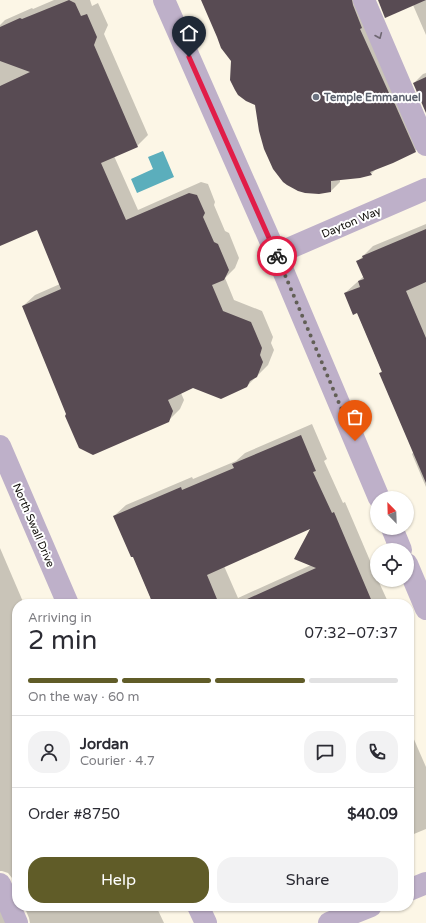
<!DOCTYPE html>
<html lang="en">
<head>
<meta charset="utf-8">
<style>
  body { margin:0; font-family:"Varela Round",sans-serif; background:#f2f2f3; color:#2b2b33; height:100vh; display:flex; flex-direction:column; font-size:15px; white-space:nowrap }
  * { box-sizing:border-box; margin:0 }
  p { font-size:13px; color:#7c7c81 }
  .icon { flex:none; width:22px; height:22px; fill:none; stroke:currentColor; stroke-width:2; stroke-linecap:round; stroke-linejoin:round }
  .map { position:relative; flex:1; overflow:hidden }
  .panel { position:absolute; left:12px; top:599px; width:402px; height:312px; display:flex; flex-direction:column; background:#fff; border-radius:16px; box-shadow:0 1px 3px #0004 }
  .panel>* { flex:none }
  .needle { width:26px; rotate:337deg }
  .buttons { position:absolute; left:370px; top:491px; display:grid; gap:8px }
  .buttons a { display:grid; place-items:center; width:44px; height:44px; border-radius:50%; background:#fff; box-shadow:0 1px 3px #0004; font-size:20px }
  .pin { position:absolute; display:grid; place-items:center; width:34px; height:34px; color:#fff; margin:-41px -17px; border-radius:50% 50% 50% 0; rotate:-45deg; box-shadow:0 0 4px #0007 }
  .pin .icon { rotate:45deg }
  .courier { position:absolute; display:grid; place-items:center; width:40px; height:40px; margin:-20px; border:3px solid #e11d48; border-radius:50%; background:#fff; color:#222; box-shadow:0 1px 5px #0007 }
  .head em { font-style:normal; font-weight:600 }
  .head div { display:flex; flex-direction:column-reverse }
  .head { display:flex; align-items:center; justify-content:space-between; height:68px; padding:0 16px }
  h1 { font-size:26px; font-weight:600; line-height:30px }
  .bar { display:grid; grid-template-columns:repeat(4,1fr); gap:6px 4px; align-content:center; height:48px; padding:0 16px }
  .bar i { height:5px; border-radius:3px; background:#e1e1e2 }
  .bar .active { background:#605c28 }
  .bar p { grid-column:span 4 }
  .line { display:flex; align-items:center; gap:10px; padding:0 16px; border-top:1px solid #e1e1e2 }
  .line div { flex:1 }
  .round { display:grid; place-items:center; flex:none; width:42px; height:42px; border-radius:16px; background:#f2f2f3 }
  .action { display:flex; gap:8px; margin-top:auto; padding:8px 16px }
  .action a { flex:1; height:46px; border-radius:16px; background:#605c28; color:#fff; font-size:16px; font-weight:600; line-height:46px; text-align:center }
  .action a+a { background:#f2f2f3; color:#2b2b33 }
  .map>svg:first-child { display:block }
</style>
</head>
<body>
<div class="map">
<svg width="426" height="923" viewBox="0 0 426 923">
  <rect width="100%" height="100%" fill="#fcf6e6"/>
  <path fill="#5baebc" d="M163 151 174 177 137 193 131 179 153 169 148 157Z"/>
  <g fill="#0003" fill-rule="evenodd">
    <path d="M54 0H90L92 6 98 3 108 25 104 34 148 135 137 146 114 156 138 210 201 182 208 184 215 202 214 205 225 231 229 233 239 258 235 268 225 278 234 300 262 311 273 337 271 343 274 350 268 365 247 386 193 387 181 393 184 400 180 409 168 421 67 414 23 306 35 295 60 284 37 229 0 245V25L5 20 32 8 33 9Z"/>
    <path d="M202 0H363L424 142 415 151 377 168 371 174 340 179V182L331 191 256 105 232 61Z"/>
    <path d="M379 0H426V35L413 5Z"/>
    <path d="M426 73V111L414 83 423 74Z"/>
    <path d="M426 224V487L412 454 414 452 380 373 382 371 357 312 345 293 364 276 358 261 373 246Z"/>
    <path d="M312 424 327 459 324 461 343 503 345 502 377 577V580H378L388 602 386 604H153L150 597V596L133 555 114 516 126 505 192 477 193 479 236 461 245 453ZM312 527 311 565 238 598 224 566Z"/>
    <path d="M0 548 24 604H17V889L12 878 8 873 2 871H0Z"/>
    <path d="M409 728 426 767V829L409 836Z"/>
    <path d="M0 884 19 923H0Z"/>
    <path d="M24 906H156L164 923H30L29 918Z"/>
  </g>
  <g fill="#584b53">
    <path d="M69 0 75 3 81 16 87 14 97 37 94 45 138 147 101 163 126 220 189 193 197 195 205 213 203 217 214 242 218 244 229 270 224 280 212 285 223 311 251 322 262 348 260 355 263 362 257 377 250 381 247 387 221 399 193 388 168 400 173 411 169 422 93 455 79 448 65 416 66 414 22 306 61 289 37 230 0 246V86L30 72 0 61V27L20 18 22 19Z"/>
    <path d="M201 0H352L353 5 362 28 360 29 389 93H390L416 152 393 163 370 172 372 175 360 178 331 181V192L319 194 305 193 298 191 287 185 283 182 273 169 264 149 259 131 255 105 246 101 238 95 235 90 230 80 231 61 221 48 217 37Z"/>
    <path d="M378 0H426L385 18Z"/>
    <path d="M426 77V113L413 83Z"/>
    <path d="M426 229V282L406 291 426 338V483L379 373 382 372 357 313 353 315 344 293 360 287 358 281 364 279 356 261 363 258 362 256Z"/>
    <path d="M301 435 316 471 313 472 332 513 334 512 373 604H236L316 568 294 559 310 529 207 575 219 604H153L133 557H131L113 516 181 487 182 490 234 468 232 464Z"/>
  </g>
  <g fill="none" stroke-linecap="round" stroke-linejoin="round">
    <g stroke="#beb0c9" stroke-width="22">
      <path d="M164 0 276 254 379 498"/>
      <path d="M364 0 426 145"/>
      <path d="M276 254 426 189"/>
      <path d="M0 446 68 604"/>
      <path d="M392 528 401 550"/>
      <path d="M407 564 426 609"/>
      <path d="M0 884 17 923"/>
      <path d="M409 890 426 883"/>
      <path d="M198 906 206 923"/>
      <path d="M329 923 371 906"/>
    </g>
  </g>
  <defs><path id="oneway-chevron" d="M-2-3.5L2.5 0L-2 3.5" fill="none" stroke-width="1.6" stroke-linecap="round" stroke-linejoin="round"/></defs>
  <use stroke="#6f6772" href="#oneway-chevron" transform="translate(379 36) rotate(67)"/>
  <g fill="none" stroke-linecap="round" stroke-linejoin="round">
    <path stroke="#625f56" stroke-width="4" stroke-dasharray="0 7.2" d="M277 256 355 441"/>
    <path stroke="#e11d48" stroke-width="5" d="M189 57 277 256"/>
  </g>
  <circle fill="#6b7280" stroke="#fff" stroke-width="1.5" cx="316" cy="97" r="4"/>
  <g text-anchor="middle" stroke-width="4" stroke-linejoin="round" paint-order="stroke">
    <g font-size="11" font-weight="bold" fill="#5b616d" stroke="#fff" text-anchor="start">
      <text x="324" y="101">Temple Emmanuel</text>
    </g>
    <g font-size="11" fill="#0f0d08" stroke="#fff">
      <text transform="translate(351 222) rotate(-23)" y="4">Dayton Way</text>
      <text transform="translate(34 525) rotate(67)" y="4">North Swall Drive</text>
    </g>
  </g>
</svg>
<div class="buttons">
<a><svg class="needle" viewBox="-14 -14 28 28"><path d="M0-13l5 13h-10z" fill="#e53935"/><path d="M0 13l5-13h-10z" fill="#7c7c81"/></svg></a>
<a><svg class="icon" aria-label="locate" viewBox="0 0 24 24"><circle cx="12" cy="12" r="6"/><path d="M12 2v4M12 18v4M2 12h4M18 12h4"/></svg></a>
</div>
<div class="pin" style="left:355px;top:441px;background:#ea580c"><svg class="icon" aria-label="bag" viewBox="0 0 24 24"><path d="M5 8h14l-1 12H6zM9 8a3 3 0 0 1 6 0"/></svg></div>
<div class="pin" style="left:189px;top:57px;background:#1f2937"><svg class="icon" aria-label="home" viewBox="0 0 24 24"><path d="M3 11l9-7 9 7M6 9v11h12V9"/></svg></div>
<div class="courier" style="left:277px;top:256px"><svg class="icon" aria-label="bike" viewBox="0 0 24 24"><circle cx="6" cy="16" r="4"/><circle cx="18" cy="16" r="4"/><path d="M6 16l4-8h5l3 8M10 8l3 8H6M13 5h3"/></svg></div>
<section class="panel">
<div class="head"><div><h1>2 min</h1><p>Arriving in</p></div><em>07:32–07:37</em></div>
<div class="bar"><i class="active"></i><i class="active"></i><i class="active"></i><i></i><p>On the way · 60 m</p></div>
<div class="line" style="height:72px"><a class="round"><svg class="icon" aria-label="person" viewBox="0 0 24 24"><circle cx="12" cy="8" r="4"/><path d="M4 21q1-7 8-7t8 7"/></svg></a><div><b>Jordan</b><p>Courier · 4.7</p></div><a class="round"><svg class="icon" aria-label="chat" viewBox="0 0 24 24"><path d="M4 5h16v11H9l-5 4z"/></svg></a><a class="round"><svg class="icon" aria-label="phone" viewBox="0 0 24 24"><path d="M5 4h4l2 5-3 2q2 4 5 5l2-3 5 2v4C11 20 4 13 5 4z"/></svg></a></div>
<div class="line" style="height:52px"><div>Order #8750</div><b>$40.09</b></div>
<div class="action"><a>Help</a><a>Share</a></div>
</section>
</div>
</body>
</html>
